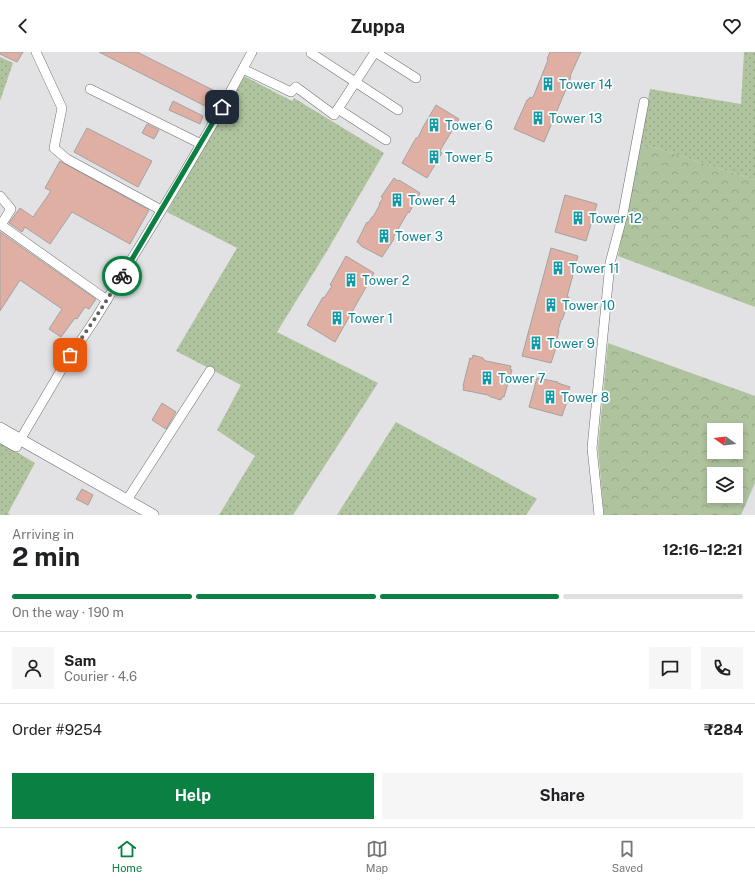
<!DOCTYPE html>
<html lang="en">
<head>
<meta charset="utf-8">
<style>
  body { margin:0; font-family:"Public Sans",sans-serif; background:#f6f6f6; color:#202124; height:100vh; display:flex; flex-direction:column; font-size:15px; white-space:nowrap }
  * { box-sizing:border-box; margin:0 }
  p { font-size:13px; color:#757577 }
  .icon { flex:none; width:22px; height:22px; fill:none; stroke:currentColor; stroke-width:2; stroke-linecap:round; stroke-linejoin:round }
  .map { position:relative; height:463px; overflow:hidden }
  .details { display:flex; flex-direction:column; background:#fff; flex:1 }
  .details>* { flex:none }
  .needle { width:26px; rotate:285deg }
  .buttons { position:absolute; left:707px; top:371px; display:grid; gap:8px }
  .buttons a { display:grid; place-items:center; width:36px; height:36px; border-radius:0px; background:#fff; box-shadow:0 2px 6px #0003; font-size:20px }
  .pin { position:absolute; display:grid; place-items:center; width:34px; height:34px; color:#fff; margin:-17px; border-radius:8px; box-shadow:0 2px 6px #0006 }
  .courier { position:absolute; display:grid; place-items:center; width:40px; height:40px; margin:-20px; border:3px solid #0b8043; border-radius:50%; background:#fff; color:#222; box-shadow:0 1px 5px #0007 }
  .head em { font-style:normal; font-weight:700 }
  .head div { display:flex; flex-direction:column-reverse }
  .head { display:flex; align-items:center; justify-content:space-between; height:68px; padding:0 12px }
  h1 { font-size:26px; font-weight:700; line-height:30px }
  .bar { display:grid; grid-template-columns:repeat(4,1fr); gap:6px 4px; align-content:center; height:48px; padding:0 12px }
  .bar i { height:5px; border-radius:3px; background:#e0e0e0 }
  .bar .active { background:#0b8043 }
  .bar p { grid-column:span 4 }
  .line { display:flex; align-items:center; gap:10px; padding:0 12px; border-top:1px solid #e0e0e0 }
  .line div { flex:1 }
  .round { display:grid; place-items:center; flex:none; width:42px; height:42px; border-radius:0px; background:#f6f6f6 }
  .button { display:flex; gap:8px; margin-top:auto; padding:8px 12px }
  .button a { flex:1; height:46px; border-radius:0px; background:#0b8043; color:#fff; font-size:16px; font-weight:700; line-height:46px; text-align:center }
  .button a+a { background:#f6f6f6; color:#202124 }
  header { display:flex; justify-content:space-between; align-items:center; height:52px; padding:0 12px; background:#fff; font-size:18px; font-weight:700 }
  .menu { display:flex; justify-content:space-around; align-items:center; height:56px; border-top:1px solid #e0e0e0; background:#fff; font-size:11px; color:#757577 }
  .menu a { display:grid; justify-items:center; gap:2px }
  .menu .active { color:#0b8043 }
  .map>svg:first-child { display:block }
</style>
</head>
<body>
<header><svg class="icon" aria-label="back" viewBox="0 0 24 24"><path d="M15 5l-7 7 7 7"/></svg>Zuppa<svg class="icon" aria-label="heart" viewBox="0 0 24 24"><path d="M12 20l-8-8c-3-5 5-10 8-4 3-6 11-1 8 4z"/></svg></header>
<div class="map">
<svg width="755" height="463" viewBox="0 0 755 463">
  <defs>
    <pattern id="grass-dots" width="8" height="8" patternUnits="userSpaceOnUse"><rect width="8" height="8" fill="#aec39e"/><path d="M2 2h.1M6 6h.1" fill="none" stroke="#95a788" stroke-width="1.8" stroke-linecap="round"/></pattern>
    <pattern id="park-crowns" width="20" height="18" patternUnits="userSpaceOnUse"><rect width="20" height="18" fill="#aec39e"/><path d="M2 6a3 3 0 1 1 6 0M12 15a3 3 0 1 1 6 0" fill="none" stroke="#95a788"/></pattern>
  </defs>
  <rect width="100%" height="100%" fill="#e2e2e4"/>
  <g fill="url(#grass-dots)">
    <path d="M744 0H755V128L650 94 639 96 650 37 741 52Z"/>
    <path d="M0 5 13 11 0 49Z"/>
    <path d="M244 24 292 49 294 46 384 101 327 199 277 280 378 331 293 463H219L255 404 217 378 241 333 176 299 237 196 167 160Z"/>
    <path d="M396 370 537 447 526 463H337Z"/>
    <path d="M0 390 35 411 8 461 10 463H0Z"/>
  </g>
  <g fill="url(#park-crowns)" fill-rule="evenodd">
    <path d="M650 94 755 128V255L618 204 639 96Z"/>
    <path d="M608 291 755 344V431L741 463H604L598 396ZM714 378H736V400H714ZM714 422H736V444H714Z"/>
  </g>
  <g fill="#e0afa4" stroke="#a4a2a2">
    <path d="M0 0H23L17 10 0 2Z"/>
    <path d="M99 0H137L215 39 207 55Z"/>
    <path d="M550 0H581L570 24 571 25 544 90 514 77 527 48H528L530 45 532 46 534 43 548 8 547 7Z"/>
    <path d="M173 49 203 64 200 72 169 58Z"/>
    <path d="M436 53 459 67 441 97 440 100 442 101 427 126 402 111 416 86H418L423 75Z"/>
    <path d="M147 72 159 78 154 87 142 81Z"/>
    <path d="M87 76 152 109 138 135 74 100Z"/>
    <path d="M60 109 149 158 130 192 72 160 50 192 25 175 22 180 9 171 20 156 33 165 51 139 45 136Z"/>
    <path d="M394 126 398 129 399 128 420 141 409 161 408 160 393 186 394 187 382 205 361 194V193L357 190 367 170 368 171 372 165H373L378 156 380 152H379L383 146 381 145Z"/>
    <path d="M565 143 597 152 586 189 555 180Z"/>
    <path d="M0 180 96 247 89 257 85 255 77 267 75 266 61 285 49 277 62 257 20 228 0 259Z"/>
    <path d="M551 196 578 204 567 245H569L568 252 562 268H561L558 279H559L556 290H558L551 311 522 304Z"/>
    <path d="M346 204 374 221 335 290 307 273 323 245 324 246 332 234 330 233Z"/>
    <path d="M473 303 483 306V307L486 309 511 314 510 317 512 318 504 345H502L501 348 491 345 488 343 463 338 464 334H463L470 306 472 307Z"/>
    <path d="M537 326 558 330V331L570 335 568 340 570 341 562 364 529 355Z"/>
    <path d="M162 351 176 360 166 377 152 368Z"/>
    <path d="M82 437 93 443 88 453 76 447Z"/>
  </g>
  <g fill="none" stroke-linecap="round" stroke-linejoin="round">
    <g stroke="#6e6f70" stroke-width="10">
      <g id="minor">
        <path d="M36 0 62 56 54 96 67 107 161 158"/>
        <path d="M375 0 416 26"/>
        <path d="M311 1 398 58"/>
        <path d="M243 17 291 40 296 35 334 63 375 0"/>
        <path d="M90 37 201 92"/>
        <path d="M338 57 386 88"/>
        <path d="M0 144 11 157 1 173 107 248"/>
        <path d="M17 393 63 315 94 269 180 128 215 68 252 0"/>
        <path d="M127 448 210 319"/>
        <path d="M599 463 592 396 610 211 623 162 644 50"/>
      </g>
    </g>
    <g stroke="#6e6f70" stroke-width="12">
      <g id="major">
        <path d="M0 376 153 463"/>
        <path d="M0 385 16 394"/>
      </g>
    </g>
    <use href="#minor" stroke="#fff" stroke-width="9"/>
    <use href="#major" stroke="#fff" stroke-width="11"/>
  </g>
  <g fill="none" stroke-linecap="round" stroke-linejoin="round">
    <path stroke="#616162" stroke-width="4" stroke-dasharray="0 7.2" d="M70 303 94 268 122 224"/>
    <path stroke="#0b8043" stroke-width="5" d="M122 224 222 55"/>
  </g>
  <defs>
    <g id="building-bare" transform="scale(1.08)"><path d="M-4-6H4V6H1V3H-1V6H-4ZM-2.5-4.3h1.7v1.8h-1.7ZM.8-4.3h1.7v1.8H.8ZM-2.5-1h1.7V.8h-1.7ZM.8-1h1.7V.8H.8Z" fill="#0f9aa8" stroke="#fff" stroke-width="2.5" paint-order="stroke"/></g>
  </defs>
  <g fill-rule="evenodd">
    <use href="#building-bare" x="548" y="32"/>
    <use href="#building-bare" x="538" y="66"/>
    <use href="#building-bare" x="434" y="73"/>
    <use href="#building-bare" x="434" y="105"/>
    <use href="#building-bare" x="397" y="148"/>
    <use href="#building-bare" x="578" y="166"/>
    <use href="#building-bare" x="384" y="184"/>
    <use href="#building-bare" x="558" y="216"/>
    <use href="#building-bare" x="351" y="228"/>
    <use href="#building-bare" x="551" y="253"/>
    <use href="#building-bare" x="337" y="266"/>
    <use href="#building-bare" x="536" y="291"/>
    <use href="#building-bare" x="487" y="326"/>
    <use href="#building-bare" x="550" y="345"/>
  </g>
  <g text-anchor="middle" stroke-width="3.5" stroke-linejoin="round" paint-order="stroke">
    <g font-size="13" fill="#0d838f" stroke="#fff" text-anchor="start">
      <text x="559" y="37">Tower 14</text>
      <text x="549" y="71">Tower 13</text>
      <text x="445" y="78">Tower 6</text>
      <text x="445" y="110">Tower 5</text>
      <text x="408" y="153">Tower 4</text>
      <text x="589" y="171">Tower 12</text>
      <text x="395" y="189">Tower 3</text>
      <text x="569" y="221">Tower 11</text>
      <text x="362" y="233">Tower 2</text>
      <text x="562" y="258">Tower 10</text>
      <text x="348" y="271">Tower 1</text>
      <text x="547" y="296">Tower 9</text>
      <text x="498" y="331">Tower 7</text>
      <text x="561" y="350">Tower 8</text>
    </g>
  </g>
</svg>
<div class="buttons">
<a><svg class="needle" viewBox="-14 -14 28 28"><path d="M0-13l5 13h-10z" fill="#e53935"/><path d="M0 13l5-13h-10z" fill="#757577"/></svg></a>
<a><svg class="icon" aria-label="layers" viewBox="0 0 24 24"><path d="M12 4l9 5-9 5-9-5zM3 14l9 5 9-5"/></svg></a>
</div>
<div class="pin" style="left:70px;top:303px;background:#ea580c"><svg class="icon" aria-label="bag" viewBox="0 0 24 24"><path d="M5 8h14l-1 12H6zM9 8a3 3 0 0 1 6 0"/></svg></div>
<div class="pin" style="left:222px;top:55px;background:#1f2937"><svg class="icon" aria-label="home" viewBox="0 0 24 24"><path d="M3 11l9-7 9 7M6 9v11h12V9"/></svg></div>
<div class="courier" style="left:122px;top:224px"><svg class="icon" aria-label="bike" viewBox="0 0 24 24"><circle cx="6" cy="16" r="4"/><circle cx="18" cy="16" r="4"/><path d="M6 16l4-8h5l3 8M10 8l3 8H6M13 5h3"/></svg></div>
</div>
<section class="details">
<div class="head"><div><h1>2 min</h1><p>Arriving in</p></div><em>12:16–12:21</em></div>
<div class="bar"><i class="active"></i><i class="active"></i><i class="active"></i><i></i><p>On the way · 190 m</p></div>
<div class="line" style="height:72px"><a class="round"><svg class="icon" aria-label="person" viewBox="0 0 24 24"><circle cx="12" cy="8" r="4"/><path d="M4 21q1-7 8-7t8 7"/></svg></a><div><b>Sam</b><p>Courier · 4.6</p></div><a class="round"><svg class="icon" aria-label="chat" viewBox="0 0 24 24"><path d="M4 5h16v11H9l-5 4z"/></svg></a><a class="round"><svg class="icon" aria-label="phone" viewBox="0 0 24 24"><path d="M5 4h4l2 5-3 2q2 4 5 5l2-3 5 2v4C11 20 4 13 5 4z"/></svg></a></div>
<div class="line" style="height:52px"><div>Order #9254</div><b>₹284</b></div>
<div class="button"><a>Help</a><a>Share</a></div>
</section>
<nav class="menu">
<a class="active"><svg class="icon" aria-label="home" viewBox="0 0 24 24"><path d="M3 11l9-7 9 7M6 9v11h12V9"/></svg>Home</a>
<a><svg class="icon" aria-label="map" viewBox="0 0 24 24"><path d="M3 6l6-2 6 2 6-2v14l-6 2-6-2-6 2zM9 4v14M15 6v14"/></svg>Map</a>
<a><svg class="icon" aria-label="saved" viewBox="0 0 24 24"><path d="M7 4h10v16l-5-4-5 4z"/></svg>Saved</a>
</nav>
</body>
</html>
